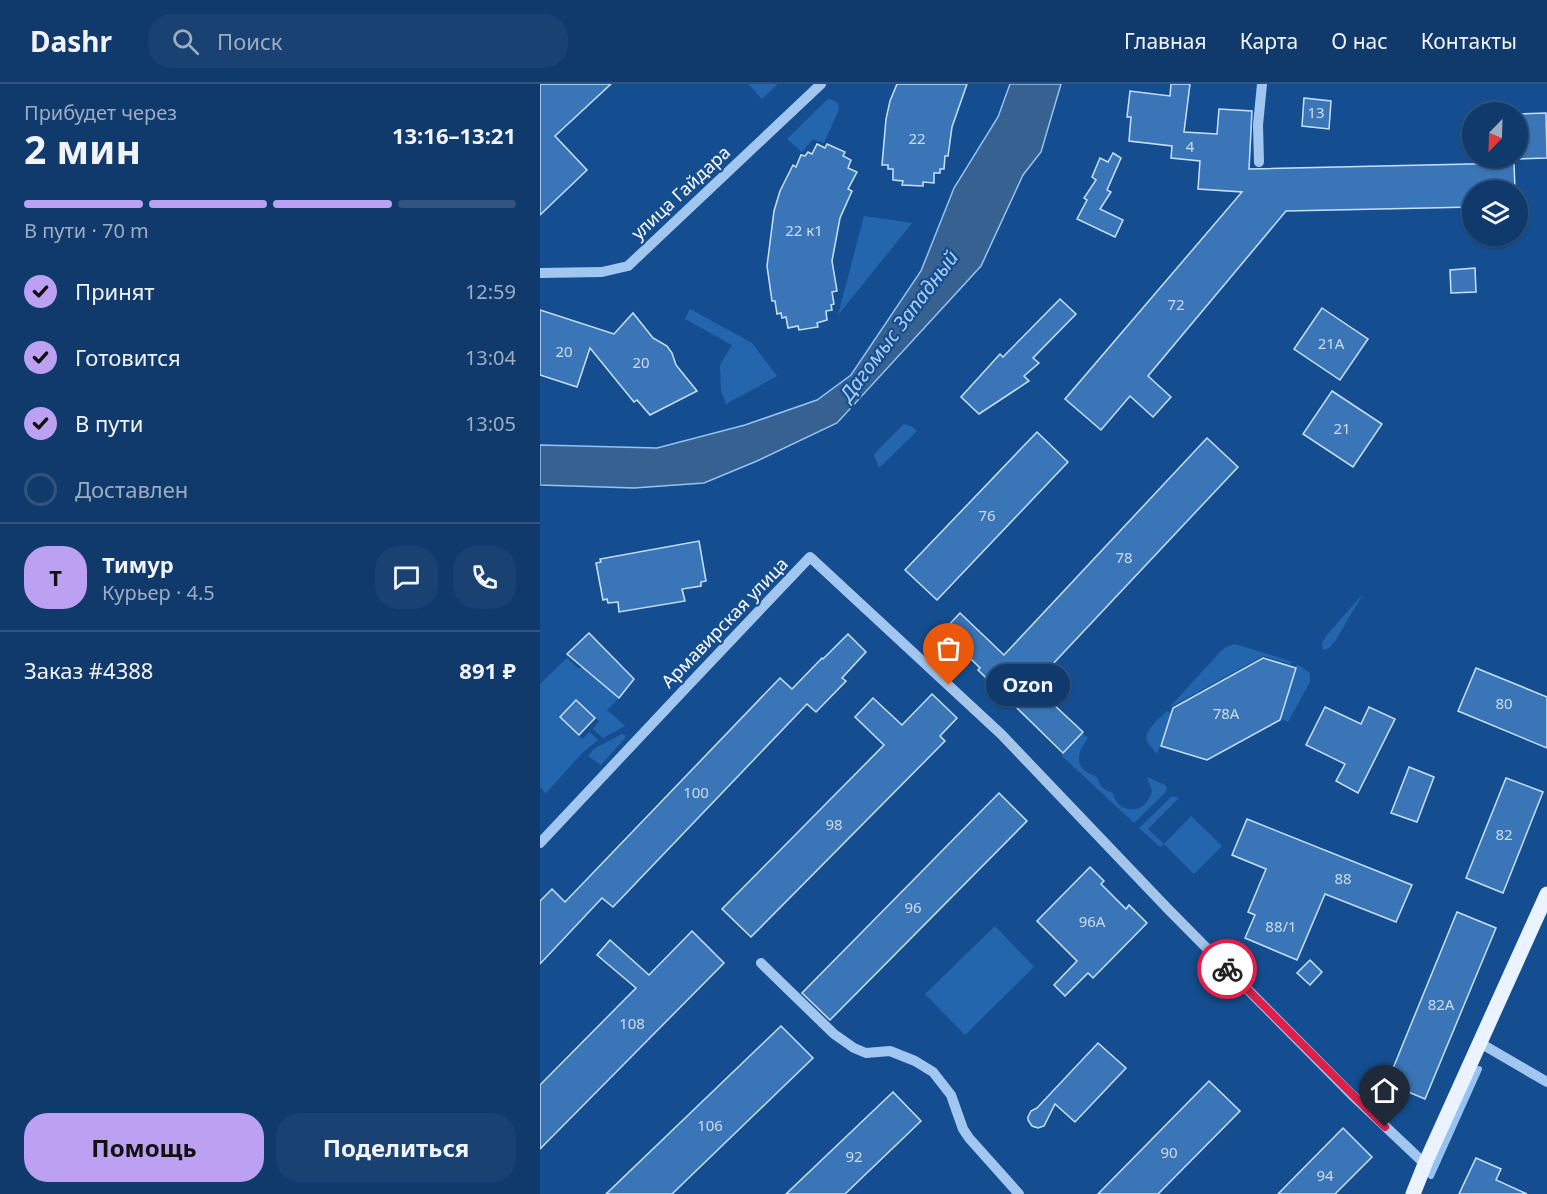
<!DOCTYPE html>
<html lang="ru">
<head>
<meta charset="utf-8">
<style>
  body { margin:0; font-family:"Noto Sans",sans-serif; background:#194172; color:#f1f3f6; height:100vh; display:flex; flex-direction:column; font-size:22px; white-space:nowrap }
  * { box-sizing:border-box; margin:0 }
  p { font-size:20px; color:#9cadc2 }
  .icon { flex:none; width:33px; height:33px; fill:none; stroke:currentColor; stroke-width:2; stroke-linecap:round; stroke-linejoin:round }
  .map { position:relative; flex:1; overflow:hidden }
  .panel { display:flex; flex-direction:column; background:#103a6c; width:540px }
  .panel>* { flex:none }
  .needle { width:39px; rotate:203deg }
  .tools { position:absolute; left:922px; top:18px; display:grid; gap:12px }
  .tools a { display:grid; place-items:center; width:66px; height:66px; border-radius:50%; background:#103a6c; box-shadow:0 2px 4px #0004,0 0 0 2px #30547f; font-size:30px }
  .pin { position:absolute; display:grid; place-items:center; width:51px; height:51px; color:#fff; margin:-62px -26px; border-radius:50% 50% 50% 0; rotate:-45deg; box-shadow:0 0 6px #0007 }
  .pin .icon { rotate:45deg }
  .courier { position:absolute; display:grid; place-items:center; width:60px; height:60px; margin:-30px; border:4px solid #e11d48; border-radius:50%; background:#fff; color:#222; box-shadow:0 2px 8px #0007 }
  .bubble { position:absolute; height:42px; border-radius:21px; background:#103a6c; box-shadow:0 2px 4px #0004,0 0 0 2px #30547f; font-size:20px; font-weight:700; line-height:42px; text-align:center }
  .overview em { font-style:normal; font-weight:700 }
  .overview div { display:flex; flex-direction:column-reverse }
  .overview { display:flex; align-items:center; justify-content:space-between; height:102px; padding:0 24px }
  h1 { font-size:39px; font-weight:700; line-height:45px }
  .bar { display:grid; grid-template-columns:repeat(4,1fr); gap:9px 6px; align-content:center; height:72px; padding:0 24px }
  .bar i { height:8px; border-radius:4px; background:#30547f }
  .bar .current { background:#bca0f2 }
  .bar p { grid-column:span 4 }
  .line { display:flex; align-items:center; gap:15px; padding:0 24px; border-top:2px solid #30547f }
  .line div { flex:1 }
  .round { display:grid; place-items:center; flex:none; width:63px; height:63px; border-radius:24px; background:#194172 }
  ol { padding:0 24px; list-style:none }
  li { display:flex; align-items:center; gap:18px; height:66px }
  li p { margin-inline-start:auto }
  li .icon { padding:6px; border-radius:50%; background:#bca0f2; color:#111; stroke-width:4 }
  li:last-child { color:#9cadc2 }
  li i { width:33px; height:33px; border:3px solid #30547f; border-radius:50% }
  .action { display:flex; gap:12px; margin-top:auto; padding:12px 24px }
  .action a { flex:1; height:69px; border-radius:24px; background:#bca0f2; color:#111; font-size:24px; font-weight:700; line-height:69px; text-align:center }
  .action a+a { background:#194172; color:#f1f3f6 }
  header { display:flex; align-items:center; gap:36px; box-sizing:border-box; height:84px; padding:0 30px; background:#103a6c; border-bottom:2px solid #30547f }
  header strong { font-size:28px }
  nav { display:flex; gap:33px; margin-inline-start:auto; font-size:21px }
  .search { width:420px; height:54px; background:#194172; display:flex; align-items:center; gap:15px; box-sizing:border-box; padding:0 21px; border-radius:24px; color:#9cadc2; font-size:22px }
  main { display:flex; flex:1; min-height:0 }
  .map>svg:first-child { display:block }
</style>
</head>
<body>
<header>
<strong>Dashr</strong>
<div class="search"><svg class="icon" aria-label="search" viewBox="0 0 24 24"><circle cx="10" cy="10" r="6"/><path d="M15 15l6 6"/></svg>Поиск</div>
<nav><a>Главная</a><a>Карта</a><a>О нас</a><a>Контакты</a></nav>
</header>
<main>
<section class="panel">
<div class="overview"><div><h1>2 мин</h1><p>Прибудет через</p></div><em>13:16–13:21</em></div>
<div class="bar"><i class="current"></i><i class="current"></i><i class="current"></i><i></i><p>В пути · 70 m</p></div>
<ol>
<li><svg class="icon" aria-label="check" viewBox="0 0 24 24"><path d="M5 12l5 5 9-10"/></svg>Принят<p>12:59</p></li>
<li><svg class="icon" aria-label="check" viewBox="0 0 24 24"><path d="M5 12l5 5 9-10"/></svg>Готовится<p>13:04</p></li>
<li><svg class="icon" aria-label="check" viewBox="0 0 24 24"><path d="M5 12l5 5 9-10"/></svg>В пути<p>13:05</p></li>
<li><i></i>Доставлен</li>
</ol>
<div class="line" style="height:108px"><b class="round" style="background:#bca0f2;color:#111">Т</b><div><b>Тимур</b><p>Курьер · 4.5</p></div><a class="round"><svg class="icon" aria-label="chat" viewBox="0 0 24 24"><path d="M4 5h16v11H9l-5 4z"/></svg></a><a class="round"><svg class="icon" aria-label="phone" viewBox="0 0 24 24"><path d="M5 4h4l2 5-3 2q2 4 5 5l2-3 5 2v4C11 20 4 13 5 4z"/></svg></a></div>
<div class="line" style="height:78px"><div>Заказ #4388</div><b>891 ₽</b></div>
<div class="action"><a>Помощь</a><a>Поделиться</a></div>
</section>
<div class="map">
<svg width="1007" height="1110" viewBox="0 0 1007 1110">
  <rect width="100%" height="100%" fill="#154e90"/>
  <g fill="#2466ad">
    <path d="M208 0H238L222 15Z"/>
    <path d="M288 15 293 16 298 19 299 25 284 59 273 55 262 68 247 55Z"/>
    <path d="M324 132 372 139 298 231Z"/>
    <path d="M150 225 212 259 237 292 186 320 181 306 180 281 192 261 145 235Z"/>
    <path d="M364 340 373 343 377 347 339 384 334 370Z"/>
    <path d="M823 510 795 557 789 564 783 566 782 560 786 552Z"/>
    <path d="M695 560 753 578 750 580 723 572 629 624 681 567 686 563Z"/>
    <path d="M62 562 79 578 61 599 79 614 67 626 85 642 63 654 53 645 59 637 36 616 20 633 42 655 50 648 58 656 44 667 6 709 0 703V600L27 574 39 585Z"/>
    <path d="M757 580 770 589V598L748 638 741 635Z"/>
    <path d="M627 627 632 630 617 670C614 666 609 661 607 657 604 646 620 634 627 627Z"/>
    <path d="M542 649 548 654C534 673 535 685 557 693 560 703 564 706 573 709 575 722 589 730 601 723 607 720 610 713 612 707L607 693 625 701 627 704 625 709 594 739 521 671Z"/>
    <path d="M82 650 85 651V654L61 681 48 672 55 664Z"/>
    <path d="M632 712 639 714 608 745 624 760 651 732 682 762 654 790 624 760 620 763 599 744Z"/>
    <path d="M455 842 494 883 425 951 385 910Z"/>
  </g>
  <path fill="#376190" stroke="#93c3f4" stroke-width="1.5" d="M470 0H521L501 68 483 91 441 182 297 339 217 377 164 399 94 404 0 401V361L117 364 205 341 277 316 311 291 381 187 414 104 458 33Z"/>
  <g fill="none" stroke-linecap="round" stroke-linejoin="round">
    <path stroke="#93c3f4" stroke-width="6" d="M891 1092 939 985"/>
  </g>
  <g fill="#3975b7" stroke="#c8e1fc" stroke-width="1.5">
    <path d="M0 0H71L15 52 47 86 0 131Z"/>
    <path d="M357 0H427L412 43 408 72H405L404 85H400V89H394V99L383 98V102L362 101 363 97 353 96V85H348V81H342L346 35 350 17Z"/>
    <path d="M631 0H650L644 48 677 50 679 25 712 27 709 85 974 79 975 106H933V123L746 127 608 292 631 313 613 333 590 312 561 346 525 315 702 108 658 105 660 77 631 74 632 62 589 57 591 33H587L590 7 630 12Z"/>
    <path d="M764 14 791 17 789 45 762 42Z"/>
    <path d="M1006 29 1007 74 978 75V30Z"/>
    <path d="M277 60 285 64 287 60 305 68 303 72 311 76 308 84 317 88 308 105 312 107 300 134 292 177 297 207 292 208 294 220 291 221 292 226 286 227 287 236 277 239 278 243 259 246 258 242 248 244 246 233 242 234 241 229 237 230 235 217H232L227 182 234 127 240 107 253 81 256 83 261 71 265 72 268 68 272 70Z"/>
    <path d="M573 69 581 74 567 106 571 108 560 125 583 136 575 153 537 135 547 116 544 114 556 96 552 93 560 74 568 78Z"/>
    <path d="M935 184 936 208 911 209 910 186Z"/>
    <path d="M520 215 536 230 493 274 499 279 484 292 489 297 439 330 421 313 460 270 463 273Z"/>
    <path d="M782 224 828 255 800 296 754 265Z"/>
    <path d="M0 226 74 250 93 229 113 254 127 262 132 269 136 281 157 307 110 331 97 316 94 318 50 264 37 303 0 291Z"/>
    <path d="M792 307 842 340 813 383 763 350Z"/>
    <path d="M497 348 528 378 397 516 365 486Z"/>
    <path d="M667 354 698 383 494 600 497 603 496 604 543 648 523 669 438 586 440 584 403 547 420 529 464 571Z"/>
    <path d="M159 457 166 497 161 498V502L142 505 145 517 79 528 78 518 68 519 67 515 63 516 56 479 61 478 60 475Z"/>
    <path d="M49 549 94 595 79 614 27 570Z"/>
    <path d="M308 550 326 568 302 594 306 597 276 628 267 620 73 823 62 814 0 880V817L12 805 25 818 240 594 252 605 282 574 283 575Z"/>
    <path d="M723 574 756 584 740 636 667 676 621 662 633 624Z"/>
    <path d="M936 584 1007 613V664L918 627Z"/>
    <path d="M392 610 417 634 400 652 405 657 211 853 182 825 344 661 315 633 333 614 362 641Z"/>
    <path d="M36 616 55 634 39 651 20 633Z"/>
    <path d="M785 623 821 640 829 623 855 635 818 709 796 697 805 680 766 661Z"/>
    <path d="M869 683 894 693 877 738 851 729Z"/>
    <path d="M966 694 1003 708 963 809 926 794Z"/>
    <path d="M459 709 487 737 290 936 262 909Z"/>
    <path d="M707 735 872 801 856 838 785 810 757 876 705 854 715 831 708 828 726 785 692 771Z"/>
    <path d="M550 783 564 797 561 800 586 825 589 821 607 839 553 894 548 889 525 912 514 901 537 877 497 837Z"/>
    <path d="M917 828 956 844 885 1015 847 999Z"/>
    <path d="M152 847 184 879 0 1065V1001L96 904 57 871 70 856 109 891Z"/>
    <path d="M770 876 782 888 770 901 757 889Z"/>
    <path d="M241 942 273 974 132 1110H66Z"/>
    <path d="M558 959 586 984 535 1038 515 1020 504 1042 498 1044 492 1042 488 1036V1033L491 1027 497 1024Z"/>
    <path d="M669 997 700 1027 618 1110H558Z"/>
    <path d="M353 1008 381 1037 305 1110H246Z"/>
    <path d="M803 1044 832 1073 795 1110H738Z"/>
    <path d="M936 1074 961 1085 956 1096 987 1110H919Z"/>
  </g>
  <g fill="none" stroke-linecap="round" stroke-linejoin="round">
    <g stroke="#a1c7f1" stroke-width="10">
      <path d="M719 78 718 41 722 0"/>
      <path d="M0 189 62 188 88 182 281 0"/>
      <path d="M0 759 141 609 270 473 461 650 628 825 811 1010 885 1080"/>
      <path d="M221 879 294 950 314 964 326 969 350 967 375 977 393 988 411 1011 423 1045 429 1054 479 1110"/>
      <path d="M940 959 1007 998"/>
    </g>
    <path stroke="#eaf3ff" stroke-width="15" d="M873 1110 885 1080 1007 810"/>
  </g>
  <g fill="none" stroke-linecap="round" stroke-linejoin="round">
    <path stroke="#adc1d8" stroke-width="6" stroke-dasharray="0 10.8" d="M409 601C506 692 594 791 687 885"/>
    <path stroke="#e11d48" stroke-width="8" d="M687 885 845 1043"/>
  </g>
  <g text-anchor="middle" stroke-width="4.5" stroke-linejoin="round" paint-order="stroke">
    <g font-size="15" fill="#cedced">
      <text x="776" y="34">13</text>
      <text x="377" y="60">22</text>
      <text x="650" y="68">4</text>
      <text x="264" y="152">22 к1</text>
      <text x="636" y="226">72</text>
      <text x="791" y="265">21А</text>
      <text x="24" y="273">20</text>
      <text x="101" y="284">20</text>
      <text x="802" y="350">21</text>
      <text x="447" y="437">76</text>
      <text x="584" y="479">78</text>
      <text x="964" y="625">80</text>
      <text x="686" y="635">78А</text>
      <text x="156" y="714">100</text>
      <text x="294" y="746">98</text>
      <text x="964" y="756">82</text>
      <text x="803" y="800">88</text>
      <text x="373" y="829">96</text>
      <text x="552" y="843">96А</text>
      <text x="741" y="848">88/1</text>
      <text x="901" y="926">82А</text>
      <text x="92" y="945">108</text>
      <text x="170" y="1047">106</text>
      <text x="629" y="1074">90</text>
      <text x="314" y="1078">92</text>
      <text x="785" y="1097">94</text>
    </g>
    <g font-size="18" fill="#fff" stroke="#154e90">
      <text transform="translate(141 109) rotate(-43)" y="6">улица Гайдара</text>
      <text transform="translate(185 539) rotate(-46)" y="6">Армавирская улица</text>
    </g>
    <g font-size="20" font-style="italic" fill="#add1f8" stroke="#154e90">
      <text transform="translate(359 242) rotate(-53)" y="7">Дагомыс Западный</text>
    </g>
  </g>
</svg>
<div class="tools">
<a><svg class="needle" viewBox="-14 -14 28 28"><path d="M0-13l5 13h-10z" fill="#e53935"/><path d="M0 13l5-13h-10z" fill="#9cadc2"/></svg></a>
<a><svg class="icon" aria-label="layers" viewBox="0 0 24 24"><path d="M12 4l9 5-9 5-9-5zM3 14l9 5 9-5"/></svg></a>
</div>
<div class="pin" style="left:409px;top:601px;background:#ea580c"><svg class="icon" aria-label="bag" viewBox="0 0 24 24"><path d="M5 8h14l-1 12H6zM9 8a3 3 0 0 1 6 0"/></svg></div>
<div class="pin" style="left:845px;top:1043px;background:#1f2937"><svg class="icon" aria-label="home" viewBox="0 0 24 24"><path d="M3 11l9-7 9 7M6 9v11h12V9"/></svg></div>
<div class="courier" style="left:687px;top:885px"><svg class="icon" aria-label="bike" viewBox="0 0 24 24"><circle cx="6" cy="16" r="4"/><circle cx="18" cy="16" r="4"/><path d="M6 16l4-8h5l3 8M10 8l3 8H6M13 5h3"/></svg></div>
<div class="bubble" style="left:446px;top:580px;width:84px">Ozon</div>
</div>
</main>
</body>
</html>
